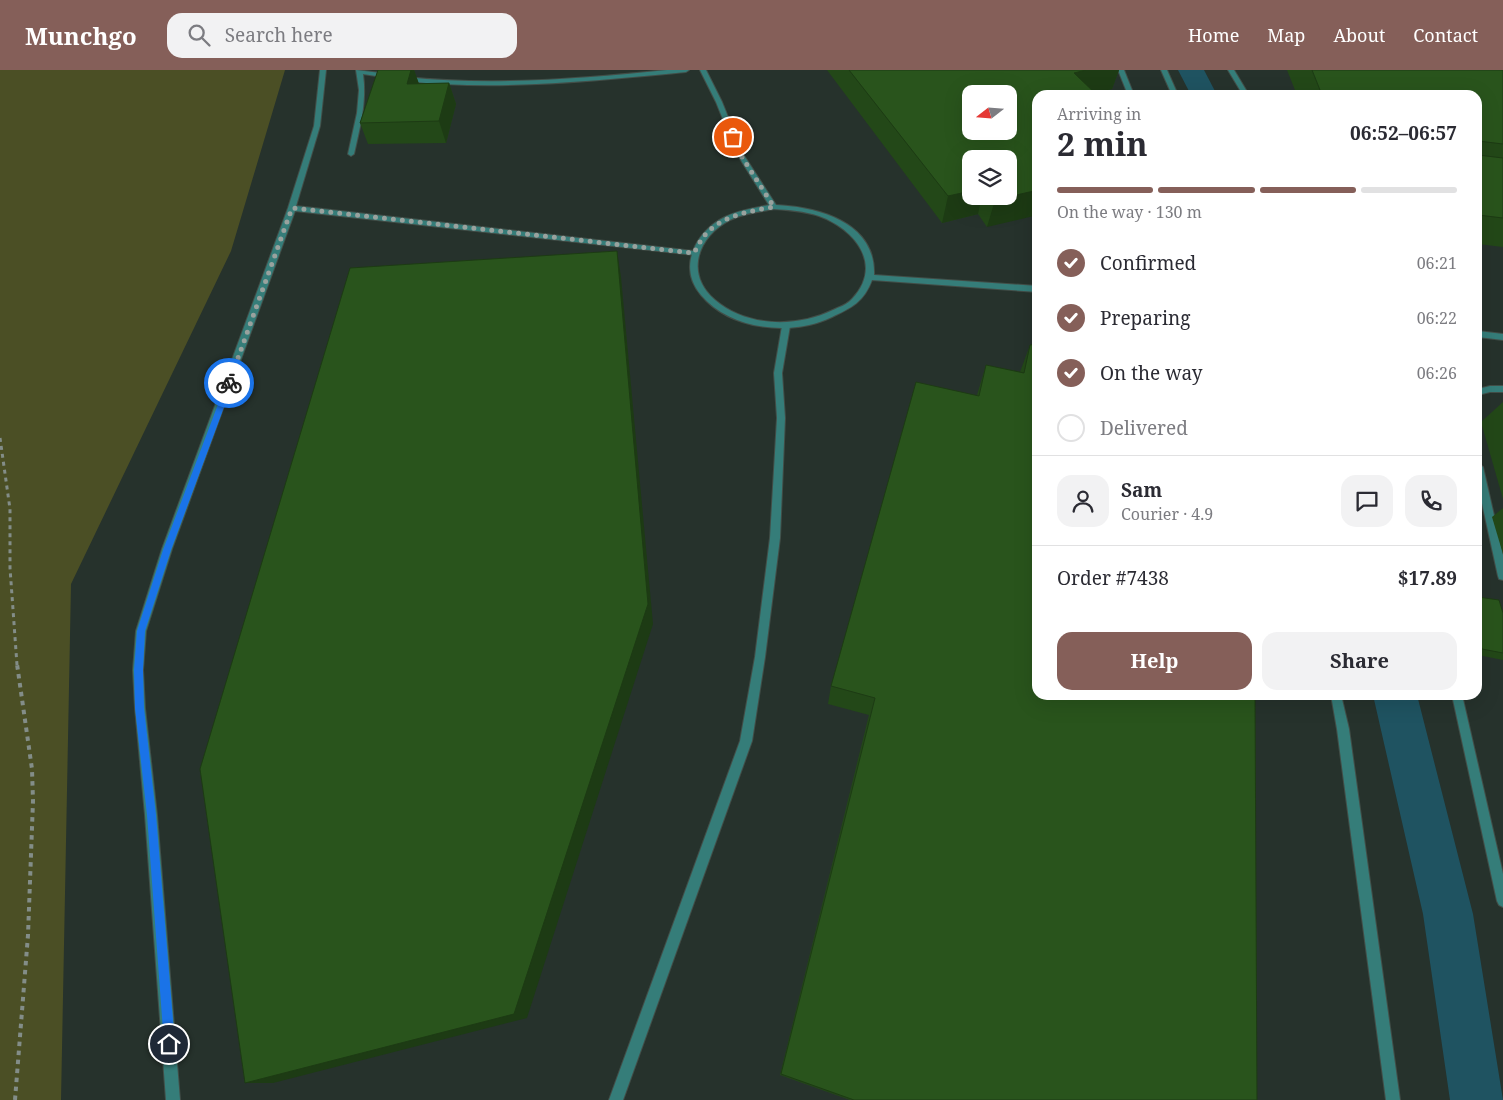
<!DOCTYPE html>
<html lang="en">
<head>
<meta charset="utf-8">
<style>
  body { margin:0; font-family:"Noto Serif",serif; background:#f2f2f3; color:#2b2b33; height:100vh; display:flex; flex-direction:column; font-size:19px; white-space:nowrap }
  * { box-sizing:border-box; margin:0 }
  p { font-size:16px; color:#7c7c81 }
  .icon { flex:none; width:28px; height:28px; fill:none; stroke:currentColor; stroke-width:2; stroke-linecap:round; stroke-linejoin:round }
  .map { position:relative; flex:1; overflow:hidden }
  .details { position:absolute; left:1032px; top:20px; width:450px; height:610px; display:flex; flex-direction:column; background:#fff; border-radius:15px; box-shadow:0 5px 20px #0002 }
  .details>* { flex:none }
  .needle { width:32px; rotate:253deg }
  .buttons { position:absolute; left:962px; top:15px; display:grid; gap:10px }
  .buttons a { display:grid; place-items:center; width:55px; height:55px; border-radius:10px; background:#fff; box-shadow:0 5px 20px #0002; font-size:25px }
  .pin { position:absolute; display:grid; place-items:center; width:42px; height:42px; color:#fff; margin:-21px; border:2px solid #fff; border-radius:50%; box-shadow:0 1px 5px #0007 }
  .courier { position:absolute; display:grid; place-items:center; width:50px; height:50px; margin:-25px; border:4px solid #1a73e8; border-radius:50%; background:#fff; color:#222; box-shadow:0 1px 6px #0007 }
  .summary em { font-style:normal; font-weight:700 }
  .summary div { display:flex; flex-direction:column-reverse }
  .summary { display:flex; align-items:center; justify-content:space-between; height:85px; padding:0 25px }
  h1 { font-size:32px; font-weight:700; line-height:38px }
  .bar { display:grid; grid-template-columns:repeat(4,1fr); gap:8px 5px; align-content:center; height:60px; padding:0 25px }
  .bar i { height:6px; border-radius:4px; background:#e1e1e2 }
  .bar .active { background:#855f59 }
  .bar p { grid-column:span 4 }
  .line { display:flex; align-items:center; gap:12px; padding:0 25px; border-top:1px solid #e1e1e2 }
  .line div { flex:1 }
  .round { display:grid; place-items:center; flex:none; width:52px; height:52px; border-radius:15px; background:#f2f2f3 }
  ol { padding:0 25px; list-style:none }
  li { display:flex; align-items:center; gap:15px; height:55px }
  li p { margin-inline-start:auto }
  li .icon { padding:5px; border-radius:50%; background:#855f59; color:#fff; stroke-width:4 }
  li:last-child { color:#7c7c81 }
  li i { width:28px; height:28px; border:2px solid #e1e1e2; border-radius:50% }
  .primary-button { display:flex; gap:10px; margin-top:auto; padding:10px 25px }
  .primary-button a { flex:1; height:58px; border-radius:15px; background:#855f59; color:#fff; font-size:20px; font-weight:700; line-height:58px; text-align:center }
  .primary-button a+a { background:#f2f2f3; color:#2b2b33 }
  header { display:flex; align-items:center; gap:30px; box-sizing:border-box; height:70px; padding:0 25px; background:#855f59; color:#fff }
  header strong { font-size:24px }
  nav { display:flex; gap:28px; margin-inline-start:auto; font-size:18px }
  .search { width:350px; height:45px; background:#f2f2f3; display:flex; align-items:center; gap:12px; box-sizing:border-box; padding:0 18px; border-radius:15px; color:#7c7c81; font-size:19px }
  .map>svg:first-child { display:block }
</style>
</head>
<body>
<header>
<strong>Munchgo</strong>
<div class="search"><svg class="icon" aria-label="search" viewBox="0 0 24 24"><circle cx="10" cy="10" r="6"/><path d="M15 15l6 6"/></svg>Search here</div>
<nav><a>Home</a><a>Map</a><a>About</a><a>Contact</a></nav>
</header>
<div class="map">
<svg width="1503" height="1030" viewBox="0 0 1503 1030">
  <rect width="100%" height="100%" fill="#26322c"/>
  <path fill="#4b4f25" d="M0 0H285L231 181 71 514 61 1030H0Z"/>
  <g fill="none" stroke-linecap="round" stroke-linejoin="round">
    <g fill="#1f5361" fill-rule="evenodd">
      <path d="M1178 0H1204L1217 25H1191Z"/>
      <path d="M1373 625H1417L1473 844 1503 1030H1450L1423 844Z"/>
    </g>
    <g stroke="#424e48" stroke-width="2">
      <g id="lane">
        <path d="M320 0H326L320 56 296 136 694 181 698 183 694 185 295 141 172 479 146 561 143 600 145 638 157 745 180 1030H166L145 745 135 638 133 600 136 561 162 479 288 138 314 56Z"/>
        <path d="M356 0 389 4 392 6 389 8 363 4C367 32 360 57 354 84L351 86 348 84 357 43 359 20Z"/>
        <path d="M667 0H689L686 2C592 11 499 21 405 11L402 9 405 7C493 16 579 9 667 0Z"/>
        <path d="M1118 0H1124L1134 25H1128Z"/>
        <path d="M1161 0H1167L1178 25H1172Z"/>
        <path d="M1228 0H1234L1249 25H1243Z"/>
        <path d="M786 253 790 256 782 303 785 348 780 468 765 587 752 671 623 1030H609L740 671 755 587 770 468 777 348 774 303 782 256Z"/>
        <path d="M1490 316H1503V322H1490L1478 325V319Z"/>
        <path d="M1478 393 1483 397 1503 485V510L1499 509 1498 506 1478 415Z"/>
        <path d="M1331 625H1341L1349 659 1400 1030H1386L1337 659Z"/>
        <path d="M1452 625H1462L1503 804V837L1499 835 1497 831Z"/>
      </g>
    </g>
    <g stroke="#424e48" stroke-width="2">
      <g id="street">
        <path d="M700 0H706L722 32 743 84 776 135C818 137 876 152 874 205L1038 216V222L872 210C864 232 851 238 832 247 792 267 730 260 701 225 677 197 696 161 725 147 739 140 754 138 769 135L737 84 716 32ZM774 139C789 140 804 141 819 146 855 159 884 195 852 229 847 235 839 237 833 240 796 258 747 257 715 230 684 204 698 166 730 150 744 143 759 142 774 139Z"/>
        <path d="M1478 261 1503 264V270L1478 267Z"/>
      </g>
    </g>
    <path stroke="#838d88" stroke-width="3" stroke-dasharray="4 4" stroke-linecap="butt" d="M0 368 10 439V498L17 595"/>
    <path stroke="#838d88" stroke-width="4" stroke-dasharray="4.5 4.5" stroke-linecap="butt" d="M15 1030 28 865 33 731 32 699 17 594"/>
    <use href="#lane" fill="#357d79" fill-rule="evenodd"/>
    <use href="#street" fill="#357d79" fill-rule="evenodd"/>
  </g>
  <g fill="#234818" fill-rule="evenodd">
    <path d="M378 0H414L419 14 449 13 456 34 446 73 368 74 360 53Z"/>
    <path d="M827 0H1119L1112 19 1095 23 987 157 978 144 942 153ZM971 89 1009 126H971Z"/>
    <path d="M1287 0H1503V177L1478 174V25H1297Z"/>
    <path d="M1030 275 1257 1030H850L780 1005 869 645 828 634 831 616 977 325 986 295 1020 302Z"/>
    <path d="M1503 332V429L1481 352Z"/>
    <path d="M1503 438V484L1492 447Z"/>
    <path d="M1478 527 1503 543V590L1478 585Z"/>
  </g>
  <g fill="#1d3b14">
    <path d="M411 0H414L420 17 407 14Z"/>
    <path d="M1086 0H1119L1112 19 1086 25 1074 3Z"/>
    <path d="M449 13 456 34 446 73 439 51Z"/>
    <path d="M1038 120V145L987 157 995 130Z"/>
    <path d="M971 121V126H982L978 144 942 153 948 126Z"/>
    <path d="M617 181 621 207 653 554 527 948 273 1013H245Z"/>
  </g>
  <g fill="#29541c" stroke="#1d3b14" fill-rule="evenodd">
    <path d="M378 0H411L407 14 449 13 439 51 360 53Z"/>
    <path d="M849 0H1086L1074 3 1097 25H1038V120L995 130 992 126H1009V89H971V121L948 126ZM971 24H1009V61H971Z"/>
    <path d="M1312 0H1503V74L1478 71V25H1322Z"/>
    <path d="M1478 85 1503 88V148L1478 145Z"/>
    <path d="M617 181 648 534 514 944 245 1013 200 699 350 198Z"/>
    <path d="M1038 274V625H1255L1257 1030H854L781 1004 875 628 831 616 916 312 979 326 986 295 1024 303 1030 275Z"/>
    <path d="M1478 527 1499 530 1503 543V583L1482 579 1478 563Z"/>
  </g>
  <path fill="#1a73e8" d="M229 310 233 313 171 480 145 561 143 600 144 638 156 745 175 974 173 977 169 979 165 977 164 974 147 745 135 638 134 600 137 561 163 480 226 313Z"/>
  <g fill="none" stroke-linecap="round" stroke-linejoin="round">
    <path stroke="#99a29e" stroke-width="5" stroke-dasharray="0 9" d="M229 313 292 138 694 183C697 178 700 171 704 166 721 146 749 141 774 137L740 84 733 67"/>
  </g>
</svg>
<div class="buttons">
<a><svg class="needle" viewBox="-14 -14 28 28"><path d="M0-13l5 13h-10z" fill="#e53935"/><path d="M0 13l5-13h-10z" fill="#7c7c81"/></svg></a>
<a><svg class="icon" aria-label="layers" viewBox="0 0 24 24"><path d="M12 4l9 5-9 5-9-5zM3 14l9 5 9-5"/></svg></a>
</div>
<div class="pin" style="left:733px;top:67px;background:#ea580c"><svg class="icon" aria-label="bag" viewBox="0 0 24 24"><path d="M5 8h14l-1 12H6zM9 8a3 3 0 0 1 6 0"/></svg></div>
<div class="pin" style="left:169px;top:974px;background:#1f2937"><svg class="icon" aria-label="home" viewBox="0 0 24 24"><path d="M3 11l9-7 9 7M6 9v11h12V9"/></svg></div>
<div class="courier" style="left:229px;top:313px"><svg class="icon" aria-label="bike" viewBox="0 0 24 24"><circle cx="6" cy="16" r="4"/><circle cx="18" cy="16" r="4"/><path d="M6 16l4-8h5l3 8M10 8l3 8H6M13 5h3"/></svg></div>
<section class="details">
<div class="summary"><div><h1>2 min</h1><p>Arriving in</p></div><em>06:52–06:57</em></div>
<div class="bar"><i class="active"></i><i class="active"></i><i class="active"></i><i></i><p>On the way · 130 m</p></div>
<ol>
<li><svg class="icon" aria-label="check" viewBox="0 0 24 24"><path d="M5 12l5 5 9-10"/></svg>Confirmed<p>06:21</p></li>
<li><svg class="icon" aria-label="check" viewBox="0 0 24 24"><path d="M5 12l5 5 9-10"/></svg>Preparing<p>06:22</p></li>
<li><svg class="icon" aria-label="check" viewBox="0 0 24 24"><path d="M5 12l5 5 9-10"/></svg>On the way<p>06:26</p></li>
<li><i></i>Delivered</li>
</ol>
<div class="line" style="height:90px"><a class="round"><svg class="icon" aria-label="person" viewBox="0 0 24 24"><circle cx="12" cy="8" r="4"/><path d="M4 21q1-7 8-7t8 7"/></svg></a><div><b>Sam</b><p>Courier · 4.9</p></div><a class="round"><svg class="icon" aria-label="chat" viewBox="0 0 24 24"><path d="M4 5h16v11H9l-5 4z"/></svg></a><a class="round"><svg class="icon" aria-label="phone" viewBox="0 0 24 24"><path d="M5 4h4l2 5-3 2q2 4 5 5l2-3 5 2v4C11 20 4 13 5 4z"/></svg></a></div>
<div class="line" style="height:65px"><div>Order #7438</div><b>$17.89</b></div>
<div class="primary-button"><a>Help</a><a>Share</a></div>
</section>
</div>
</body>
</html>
